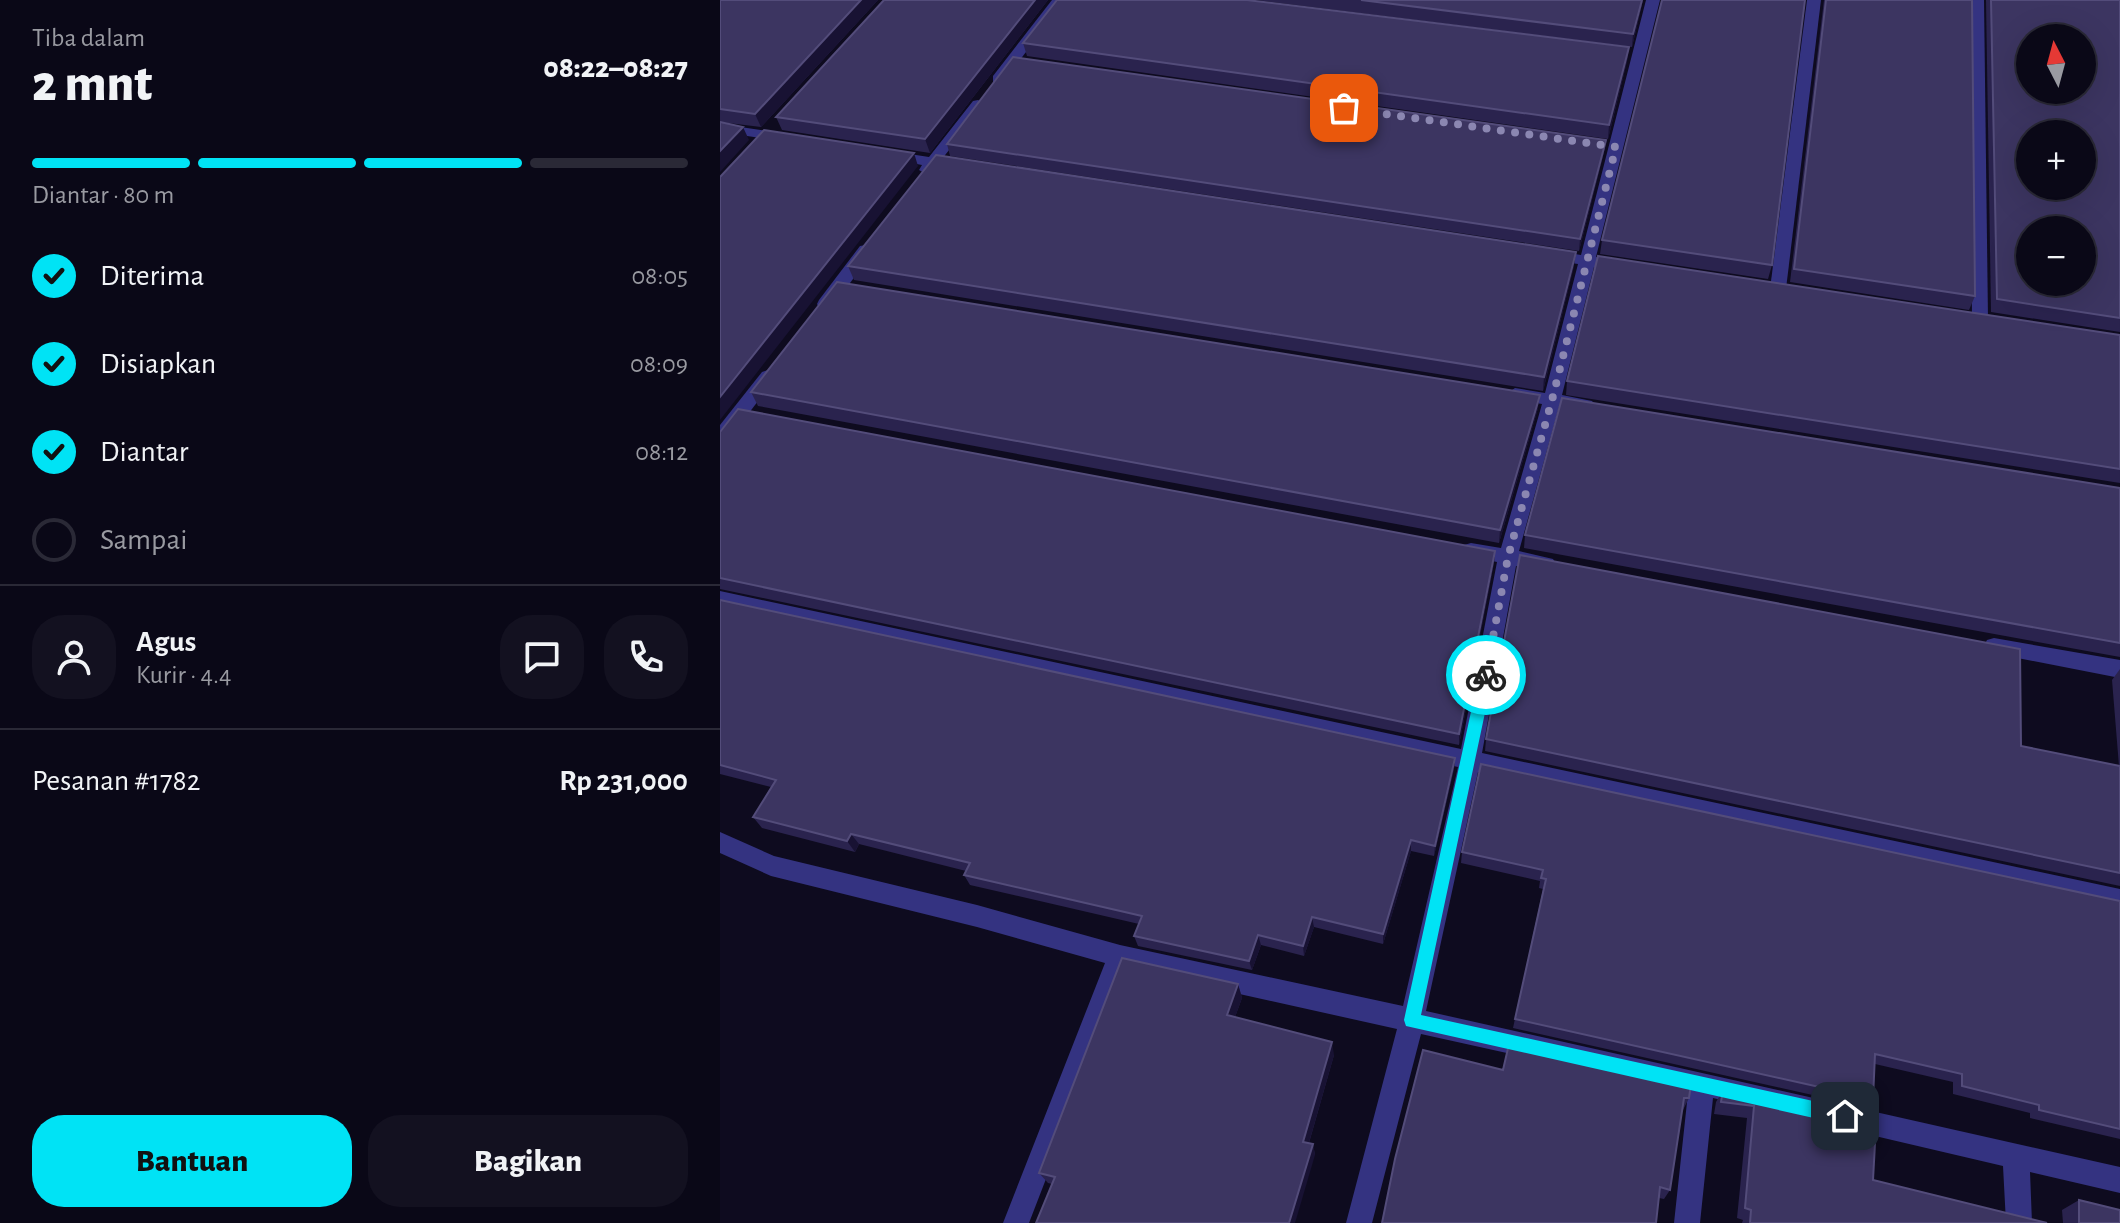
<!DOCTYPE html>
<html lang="id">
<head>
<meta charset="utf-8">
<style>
  body { margin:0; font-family:"Alegreya Sans",sans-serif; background:#131120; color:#f1f3f6; height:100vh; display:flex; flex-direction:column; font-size:30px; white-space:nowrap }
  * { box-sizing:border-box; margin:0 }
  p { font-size:26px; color:#999aa1 }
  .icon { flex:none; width:44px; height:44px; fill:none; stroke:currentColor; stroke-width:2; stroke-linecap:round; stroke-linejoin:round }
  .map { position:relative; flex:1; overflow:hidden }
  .sheet { display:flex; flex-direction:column; background:#0a0817; width:720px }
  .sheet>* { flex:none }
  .needle { width:52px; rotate:354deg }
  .controls { position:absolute; left:1296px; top:24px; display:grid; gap:16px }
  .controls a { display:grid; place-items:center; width:80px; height:80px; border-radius:50%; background:#0a0817; box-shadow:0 8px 32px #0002,0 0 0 2px #2a2936; font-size:40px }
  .pin { position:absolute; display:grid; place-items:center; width:68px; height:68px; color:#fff; margin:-34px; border-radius:16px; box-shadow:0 4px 12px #0006 }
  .courier { position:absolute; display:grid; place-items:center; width:80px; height:80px; margin:-40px; border:6px solid #00e3f5; border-radius:50%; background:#fff; color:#222; box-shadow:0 2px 10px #0007 }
  .summary em { font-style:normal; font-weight:800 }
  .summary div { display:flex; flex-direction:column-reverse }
  .summary { display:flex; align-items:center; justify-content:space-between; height:136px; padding:0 32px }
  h1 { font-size:52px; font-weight:800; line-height:60px }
  .bar { display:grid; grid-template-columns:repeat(4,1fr); gap:12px 8px; align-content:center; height:96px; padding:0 32px }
  .bar i { height:10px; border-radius:6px; background:#2a2936 }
  .bar .active { background:#00e3f5 }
  .bar p { grid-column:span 4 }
  .line { display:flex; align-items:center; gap:20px; padding:0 32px; border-top:2px solid #2a2936 }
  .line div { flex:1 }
  .round { display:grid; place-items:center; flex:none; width:84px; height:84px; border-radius:32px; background:#131120 }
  ol { padding:0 32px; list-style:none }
  li { display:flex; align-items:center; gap:24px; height:88px }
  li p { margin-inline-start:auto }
  li .icon { padding:8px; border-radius:50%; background:#00e3f5; color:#111; stroke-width:4 }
  li:last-child { color:#999aa1 }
  li i { width:44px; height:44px; border:4px solid #2a2936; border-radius:50% }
  .primary-button { display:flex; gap:16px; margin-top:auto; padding:16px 32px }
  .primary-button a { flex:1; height:92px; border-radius:32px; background:#00e3f5; color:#111; font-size:32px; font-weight:800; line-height:92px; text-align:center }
  .primary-button a+a { background:#131120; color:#f1f3f6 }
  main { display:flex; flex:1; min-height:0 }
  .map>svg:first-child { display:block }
</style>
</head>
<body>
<main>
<section class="sheet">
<div class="summary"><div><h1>2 mnt</h1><p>Tiba dalam</p></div><em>08:22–08:27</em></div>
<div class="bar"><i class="active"></i><i class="active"></i><i class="active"></i><i></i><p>Diantar · 80 m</p></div>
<ol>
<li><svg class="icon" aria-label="check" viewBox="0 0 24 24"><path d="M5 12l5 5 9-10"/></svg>Diterima<p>08:05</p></li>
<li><svg class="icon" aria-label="check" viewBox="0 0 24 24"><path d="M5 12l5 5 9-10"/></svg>Disiapkan<p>08:09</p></li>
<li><svg class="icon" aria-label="check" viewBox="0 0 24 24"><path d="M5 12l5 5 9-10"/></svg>Diantar<p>08:12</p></li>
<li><i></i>Sampai</li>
</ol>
<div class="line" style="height:144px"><a class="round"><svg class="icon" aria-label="person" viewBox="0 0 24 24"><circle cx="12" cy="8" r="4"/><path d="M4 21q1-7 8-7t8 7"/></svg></a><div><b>Agus</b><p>Kurir · 4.4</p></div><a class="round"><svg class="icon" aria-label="chat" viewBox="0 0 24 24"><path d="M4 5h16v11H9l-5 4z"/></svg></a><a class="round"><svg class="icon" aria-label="phone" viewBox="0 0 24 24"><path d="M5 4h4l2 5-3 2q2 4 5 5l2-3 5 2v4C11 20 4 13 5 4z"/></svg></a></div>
<div class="line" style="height:104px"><div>Pesanan #1782</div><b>Rp 231,000</b></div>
<div class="primary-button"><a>Bantuan</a><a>Bagikan</a></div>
</section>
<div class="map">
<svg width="1400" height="1223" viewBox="0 0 1400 1223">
  <rect width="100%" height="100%" fill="#0e0b1f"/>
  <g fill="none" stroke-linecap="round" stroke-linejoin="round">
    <g fill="#343381" fill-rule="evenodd">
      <path d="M332 0H346L283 82H273V76Z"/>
      <path d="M926 0H940L876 257 908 262 910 266 902 271 874 267 842 395 872 401 875 405 866 411 839 407 799 551 833 559 836 564 833 569 826 572 796 566 762 753 1400 889V911L758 772 706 1011 1400 1167V1193L1310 1172 1312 1223H1286L1283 1166 993 1098 980 1223H954L968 1093 701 1034 652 1223H626L677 1029 407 969 309 1223H283L385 963 257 927 51 876 0 853V832L54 856 257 905 400 945 683 1006 738 767 0 607V591L741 749 777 562 744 555 741 550 744 545 751 543 781 548 822 404 795 400 786 394 795 388 825 393 858 264 830 260 822 255 830 250 861 255Z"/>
      <path d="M1087 0H1101L1066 289 1058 294 1050 289Z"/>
      <path d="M1250 0H1264L1268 320 1260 326 1252 320Z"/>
      <path d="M258 100 265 104 222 159 242 163V169L216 167 206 174 199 170 202 165 170 159 163 155 170 151 209 157 253 101Z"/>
      <path d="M0 124 67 134 74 138 67 142 0 132Z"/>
      <path d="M146 245 152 246V254L111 308H99L97 304 99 300 140 246Z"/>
      <path d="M48 370 57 376 54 380 6 443 0 444V425L42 372Z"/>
      <path d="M1274 638 1400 660V678L1267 652 1264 646 1267 640Z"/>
    </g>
  </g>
  <g fill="#2a234e">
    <path d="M0 0H158L41 127 0 122Z"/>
    <path d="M164 0H328L210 153 62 130 56 117Z"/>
    <path d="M536 0H923L912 47Z"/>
    <path d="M1104 0H1252L1255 296 1249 310 1070 282Z"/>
    <path d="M1266 0H1400V332L1271 312Z"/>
    <path d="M303 43 909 47 907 61 888 139 307 56Z"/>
    <path d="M886 140 884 152 859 251 230 156 227 144Z"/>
    <path d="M882 240 1052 265 1048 279 880 254Z"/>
    <path d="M128 266H854L823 391 134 280Z"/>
    <path d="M1400 335V483L846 395 847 381Z"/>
    <path d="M31 392 818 408 779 543 38 406Z"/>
    <path d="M0 432 775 551 774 563 739 745 0 589Z"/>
    <path d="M1400 488V657L804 548 805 535Z"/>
    <path d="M0 600 735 758 734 769 714 856 691 851 663 944 594 927 584 956 541 945 532 970 418 946 414 936 419 924 250 885 244 875 246 871 139 844 135 852 42 828 33 817 51 787 0 774Z"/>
    <path d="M1400 669V886L765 751 766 739 1301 746 1399 766 1392 680Z"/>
    <path d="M742 852 1400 901V1139L1310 1118V1113L1233 1094V1082L1155 1064 1153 1099 1146 1107 793 1028 823 889 819 888 820 881 741 863Z"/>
    <path d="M518 984 522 998 515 1017 614 1055 589 1143 593 1144 595 1155 332 1184 328 1183 319 1173Z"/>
    <path d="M783 1070 969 1098 963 1110H962L950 1190 944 1199 939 1198Z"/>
    <path d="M1003 1090 1156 1125 1153 1180 1327 1223H1022L1023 1220 1017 1218 1027 1118 994 1114 996 1102Z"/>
    <path d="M1359 1200 1400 1223H1343L1342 1210Z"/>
  </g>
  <g fill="#181233">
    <path d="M141 0H158L41 127 35 114Z"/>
    <path d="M315 0H328L210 153 205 139Z"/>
    <path d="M922 0H923L912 47 913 34Z"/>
    <path d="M909 47 907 61 888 139 889 125Z"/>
    <path d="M23 127 29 140 0 172V151Z"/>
    <path d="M886 140 884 152 859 251 860 239Z"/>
    <path d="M194 153 198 166 0 420V397Z"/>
    <path d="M856 252 854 266 823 391 824 377Z"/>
    <path d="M820 395 818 408 779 543 780 530Z"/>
    <path d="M775 551 774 563 739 745V734Z"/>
    <path d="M735 758 734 769 714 856 715 846Z"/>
    <path d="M131 834 139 844 135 852 127 841Z"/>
    <path d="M691 840V851L663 944V934Z"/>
    <path d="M592 917 594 927 584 956 583 946Z"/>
    <path d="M538 935 541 945 532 970 529 961Z"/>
    <path d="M518 984 522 998 511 1028 507 1015Z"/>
    <path d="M612 1042 614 1055 586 1153 583 1142Z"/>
    <path d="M593 1144 595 1155 575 1223H569Z"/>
  </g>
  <g fill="#3c3561" stroke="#534c7a" stroke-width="2" fill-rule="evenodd">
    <path d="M0 0H141L35 114 0 109Z"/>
    <path d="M164 0H315L205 139 56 117Z"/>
    <path d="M337 0H527L909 47 889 125 303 43Z"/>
    <path d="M641 0H922L913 34Z"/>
    <path d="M942 0H1085L1052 265 882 240Z"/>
    <path d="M1106 0H1252L1255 296 1074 269Z"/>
    <path d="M1271 0H1400V318L1277 299ZM1310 38H1362V90H1310ZM1310 134H1362V186H1310ZM1310 230H1362V282H1310Z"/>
    <path d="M293 57 886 140 860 239 227 144Z"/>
    <path d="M0 122 23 127 0 151Z"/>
    <path d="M44 130 194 153 0 397V177Z"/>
    <path d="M216 155 856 252 824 377 128 266Z"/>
    <path d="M878 256 1400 335V469L847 381Z"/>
    <path d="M117 282 820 395 780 530 31 392Z"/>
    <path d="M842 398 1400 488V643L805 535Z"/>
    <path d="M18 409 775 551 739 734 0 578V432Z"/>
    <path d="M800 555 1300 649 1301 746 1400 766V873L766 739Z"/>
    <path d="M0 600 735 758 715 846 691 840 663 934 592 917 583 946 538 935 529 961 414 936 422 916 244 875 250 863 131 834 127 841 33 817 56 780 0 765Z"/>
    <path d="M761 764 1400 901V1129L1319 1110V1105L1242 1086V1074L1155 1054 1153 1099 795 1019 826 879 821 878 823 870 742 852Z"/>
    <path d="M402 958 518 984 507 1015 612 1042 583 1142 593 1144 569 1223H316L335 1177 319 1173Z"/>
    <path d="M789 1044 971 1084 969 1098H964L950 1190 940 1187 936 1223H662L675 1159 703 1050 783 1070Z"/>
    <path d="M1003 1090 1156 1125 1153 1180 1327 1223H1030L1031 1210 1025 1208 1034 1106 1001 1102Z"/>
    <path d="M1359 1200 1400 1210V1223H1359Z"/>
  </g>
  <path fill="#00e3f5" d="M766 669 773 675 701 1015 1125 1108 1131 1110 1133 1116 1131 1122 1125 1125 686 1026 684 1020 759 675Z"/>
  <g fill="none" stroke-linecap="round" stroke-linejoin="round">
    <path stroke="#8b87b1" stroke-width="8" stroke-dasharray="0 14.4" d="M624 108 896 147 832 400 788 557 766 675"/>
  </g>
</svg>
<div class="controls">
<a><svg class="needle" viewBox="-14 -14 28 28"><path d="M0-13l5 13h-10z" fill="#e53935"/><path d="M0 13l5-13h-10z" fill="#999aa1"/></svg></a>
<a>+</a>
<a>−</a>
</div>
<div class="pin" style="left:624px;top:108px;background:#ea580c"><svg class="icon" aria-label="bag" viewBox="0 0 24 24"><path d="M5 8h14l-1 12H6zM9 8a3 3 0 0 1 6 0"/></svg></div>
<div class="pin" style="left:1125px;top:1116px;background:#1f2937"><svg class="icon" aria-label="home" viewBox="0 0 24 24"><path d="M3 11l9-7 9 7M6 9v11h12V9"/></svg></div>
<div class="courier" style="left:766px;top:675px"><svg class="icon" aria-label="bike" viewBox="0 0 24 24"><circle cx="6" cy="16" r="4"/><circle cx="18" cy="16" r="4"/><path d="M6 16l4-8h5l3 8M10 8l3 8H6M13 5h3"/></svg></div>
</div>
</main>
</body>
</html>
